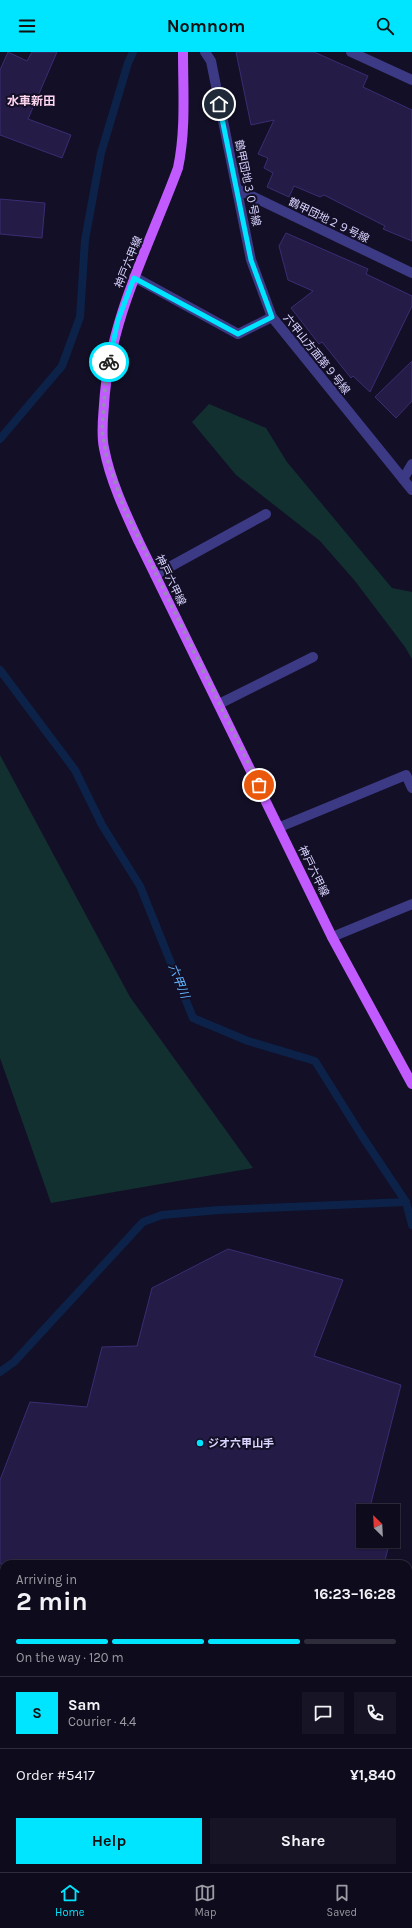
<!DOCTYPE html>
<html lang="en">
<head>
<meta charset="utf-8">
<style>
  body { margin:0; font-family:Karla,"Noto Sans JP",sans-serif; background:#171425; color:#f1f3f6; height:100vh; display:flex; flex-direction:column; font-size:15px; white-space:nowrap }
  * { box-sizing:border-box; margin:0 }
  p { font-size:13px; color:#9b9ba3 }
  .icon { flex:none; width:22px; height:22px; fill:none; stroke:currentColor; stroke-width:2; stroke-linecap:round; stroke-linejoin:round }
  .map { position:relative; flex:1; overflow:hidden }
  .side { position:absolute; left:0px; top:1508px; width:412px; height:312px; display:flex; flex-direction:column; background:#0e0b1c; border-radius:12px 12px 0 0; box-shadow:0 1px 3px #0004,0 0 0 1px #2e2b3b }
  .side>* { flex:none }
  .needle { width:26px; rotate:336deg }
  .buttons { position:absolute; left:356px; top:1452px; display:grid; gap:8px }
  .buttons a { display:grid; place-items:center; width:44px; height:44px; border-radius:0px; background:#0e0b1c; box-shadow:0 1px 3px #0004,0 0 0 1px #2e2b3b; font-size:20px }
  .pin { position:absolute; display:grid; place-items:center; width:34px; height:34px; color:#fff; margin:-17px; border:2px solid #fff; border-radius:50%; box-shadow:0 1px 4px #0007 }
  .courier { position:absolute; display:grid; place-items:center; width:40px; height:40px; margin:-20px; border:3px solid #00e5ff; border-radius:50%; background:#fff; color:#222; box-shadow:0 1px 5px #0007 }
  .summary em { font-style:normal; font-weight:700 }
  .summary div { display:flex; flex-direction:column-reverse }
  .summary { display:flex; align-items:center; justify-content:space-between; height:68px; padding:0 16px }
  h1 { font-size:26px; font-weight:700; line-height:30px }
  .bar { display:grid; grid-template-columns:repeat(4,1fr); gap:6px 4px; align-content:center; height:48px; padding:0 16px }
  .bar i { height:5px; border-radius:3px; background:#2e2b3b }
  .bar .selected { background:#00e5ff }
  .bar p { grid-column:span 4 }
  .line { display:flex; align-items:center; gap:10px; padding:0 16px; border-top:1px solid #2e2b3b }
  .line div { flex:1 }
  .round { display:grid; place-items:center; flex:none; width:42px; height:42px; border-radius:0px; background:#171425 }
  .action { display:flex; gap:8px; margin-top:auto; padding:8px 16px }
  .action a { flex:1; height:46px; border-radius:0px; background:#00e5ff; color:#111; font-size:16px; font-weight:700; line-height:46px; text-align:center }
  .action a+a { background:#171425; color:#f1f3f6 }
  header { display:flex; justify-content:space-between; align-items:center; height:52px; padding:0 16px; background:#00e5ff; color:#111; font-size:18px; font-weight:700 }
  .dock { display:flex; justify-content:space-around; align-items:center; height:56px; border-top:1px solid #2e2b3b; background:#0e0b1c; font-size:11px; color:#9b9ba3 }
  .dock a { display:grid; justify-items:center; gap:2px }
  .dock .selected { color:#00e5ff }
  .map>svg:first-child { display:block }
</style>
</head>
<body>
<header><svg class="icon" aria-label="menu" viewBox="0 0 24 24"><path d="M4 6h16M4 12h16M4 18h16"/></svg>Nomnom<svg class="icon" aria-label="search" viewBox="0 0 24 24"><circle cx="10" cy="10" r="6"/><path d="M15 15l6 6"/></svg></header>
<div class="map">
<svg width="412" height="1820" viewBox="0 0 412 1820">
  <rect width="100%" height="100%" fill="#130f26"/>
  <g fill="#12302f">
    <path d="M209 352 266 376 287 410 392 536 412 540V607L405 595 355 529 320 489 236 423 192 370Z"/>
    <path d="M0 703 130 945 253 1116 51 1151 0 1006Z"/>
  </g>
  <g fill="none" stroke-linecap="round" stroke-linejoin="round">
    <g stroke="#0c2248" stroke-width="8">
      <path d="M0 387 62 314 80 265 85 188 101 101 128 11 133 0"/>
      <path d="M0 618 75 718 102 773 140 834 193 966 248 989 315 1009 362 1084 406 1150 412 1173"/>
      <path d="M0 1320 14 1310 143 1170 162 1163 219 1158 406 1150"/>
    </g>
  </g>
  <g fill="#241b47" stroke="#3b2d73">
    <path d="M8 0 27 9 32 0H57L28 67 71 83 62 106 0 83V18Z"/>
    <path d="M236 0H314L368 24 363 35 412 58V189L383 177 385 174 324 143 320 145 294 134 289 145 267 135 273 121 264 116 268 106 258 102 274 68 251 73Z"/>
    <path d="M0 147 45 151 42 186 0 182Z"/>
    <path d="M286 181 368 217 366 222 412 244V254L370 340 353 324 351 326 322 290 319 292 291 256 313 239 288 228 279 194Z"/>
    <path d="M412 309V349L396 366 375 345Z"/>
    <path d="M228 1197 343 1228 314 1304 401 1333 370 1455 380 1459H363V1489H390L384 1512H0V1428L30 1350 87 1355 102 1295 137 1294 152 1236Z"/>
  </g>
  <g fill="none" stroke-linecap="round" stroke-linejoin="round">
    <g stroke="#3d3a85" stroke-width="10">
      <path d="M205 0 211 9 251 208 272 265 412 438"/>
      <path d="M351 0 412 28"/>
      <path d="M237 137 412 221"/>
      <path d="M134 225 238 282 272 265"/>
      <path d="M403 427 412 412"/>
      <path d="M155 523 266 462"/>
      <path d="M219 652 313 605"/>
      <path d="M280 775 406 723 412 736"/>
      <path d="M332 885 412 852"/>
      <path d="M408 1750 412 1751"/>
      <path d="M0 1765 4 1764"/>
      <path d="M0 1793 4 1796"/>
      <path d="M24 1816 28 1820"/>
      <path d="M368 1816V1820"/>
    </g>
    <path stroke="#c25bff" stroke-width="10" d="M183 0C183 39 186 78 178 116 149 194 109 268 104 353 103 367 101 382 104 396 110 428 125 460 139 490L332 885 412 1032"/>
  </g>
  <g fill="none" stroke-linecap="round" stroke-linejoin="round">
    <path stroke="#948fb3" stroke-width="4" stroke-dasharray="0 7.2" d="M109 310 105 338 102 379 107 407 124 456 259 733"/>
    <path stroke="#00e5ff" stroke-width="5" d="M109 310 118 268 134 226 238 282 272 265 251 208 219 52"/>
  </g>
  <circle fill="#00e5ff" stroke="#130f26" stroke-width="1.5" cx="200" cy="1391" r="4"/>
  <g text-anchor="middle" stroke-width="4" stroke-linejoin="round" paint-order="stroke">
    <g font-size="11" fill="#d9d4ff" stroke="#130f26">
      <text transform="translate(248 131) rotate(78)" y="4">鶴甲団地３０号線</text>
      <text transform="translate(329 168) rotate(26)" y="4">鶴甲団地２９号線</text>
      <text transform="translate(128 210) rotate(-68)" y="4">神戸六甲線</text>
      <text transform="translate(317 302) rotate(51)" y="4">六甲山方面第９号線</text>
      <text transform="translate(171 528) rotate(64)" y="4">神戸六甲線</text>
      <text transform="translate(314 819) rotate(64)" y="4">神戸六甲線</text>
    </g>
    <g font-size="11" font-weight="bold" fill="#d9d4ff" stroke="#130f26" text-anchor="start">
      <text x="208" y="1395">ジオ六甲山手</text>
    </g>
    <g font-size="12" font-weight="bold" fill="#ffd6f0" stroke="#130f26">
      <text x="31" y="53">水車新田</text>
    </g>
    <g font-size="12" font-style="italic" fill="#62b6ff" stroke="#130f26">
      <text transform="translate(179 929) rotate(68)" y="4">六甲川</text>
    </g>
  </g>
</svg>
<div class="buttons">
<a><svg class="needle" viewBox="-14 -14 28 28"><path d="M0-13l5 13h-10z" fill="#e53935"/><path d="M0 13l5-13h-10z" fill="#9b9ba3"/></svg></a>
</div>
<div class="pin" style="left:259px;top:733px;background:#ea580c"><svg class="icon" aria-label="bag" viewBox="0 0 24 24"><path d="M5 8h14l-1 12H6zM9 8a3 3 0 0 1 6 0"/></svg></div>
<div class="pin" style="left:219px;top:52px;background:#1f2937"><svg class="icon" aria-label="home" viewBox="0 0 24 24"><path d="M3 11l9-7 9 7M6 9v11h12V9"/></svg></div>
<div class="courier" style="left:109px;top:310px"><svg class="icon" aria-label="bike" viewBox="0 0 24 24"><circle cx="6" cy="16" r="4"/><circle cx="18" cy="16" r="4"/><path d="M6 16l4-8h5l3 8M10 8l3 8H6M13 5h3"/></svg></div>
<section class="side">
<div class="summary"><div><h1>2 min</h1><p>Arriving in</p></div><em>16:23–16:28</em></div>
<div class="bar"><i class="selected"></i><i class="selected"></i><i class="selected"></i><i></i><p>On the way · 120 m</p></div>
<div class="line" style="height:72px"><b class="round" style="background:#00e5ff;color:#111">S</b><div><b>Sam</b><p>Courier · 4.4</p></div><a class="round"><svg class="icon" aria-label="chat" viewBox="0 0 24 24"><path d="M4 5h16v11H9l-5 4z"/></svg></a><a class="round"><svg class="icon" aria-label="phone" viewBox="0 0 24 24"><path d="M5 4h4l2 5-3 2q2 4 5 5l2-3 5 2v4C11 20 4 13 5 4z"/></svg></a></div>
<div class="line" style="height:52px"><div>Order #5417</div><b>¥1,840</b></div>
<div class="action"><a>Help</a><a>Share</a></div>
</section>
</div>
<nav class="dock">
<a class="selected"><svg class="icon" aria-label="home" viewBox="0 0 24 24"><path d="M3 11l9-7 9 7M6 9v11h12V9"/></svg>Home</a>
<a><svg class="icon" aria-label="map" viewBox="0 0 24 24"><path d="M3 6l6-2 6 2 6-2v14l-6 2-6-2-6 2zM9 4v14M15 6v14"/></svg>Map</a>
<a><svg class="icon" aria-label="saved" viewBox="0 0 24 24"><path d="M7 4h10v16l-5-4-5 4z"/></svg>Saved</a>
</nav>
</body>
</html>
